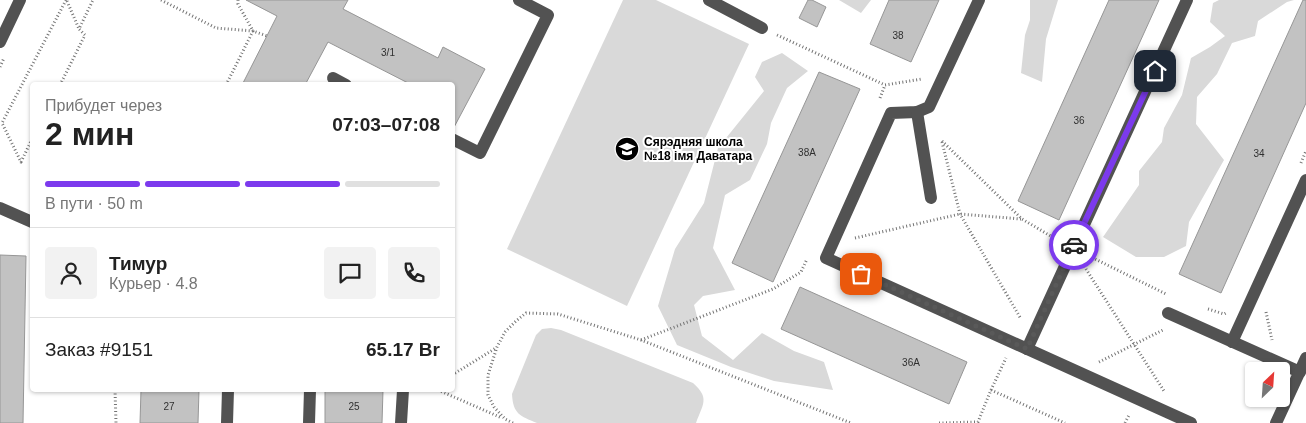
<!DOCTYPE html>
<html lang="ru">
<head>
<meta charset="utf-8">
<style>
  body { margin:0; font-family:Helvetica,sans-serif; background:#f2f2f2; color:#222; height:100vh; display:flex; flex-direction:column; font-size:19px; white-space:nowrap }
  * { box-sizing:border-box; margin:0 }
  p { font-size:16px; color:#767676 }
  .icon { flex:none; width:28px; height:28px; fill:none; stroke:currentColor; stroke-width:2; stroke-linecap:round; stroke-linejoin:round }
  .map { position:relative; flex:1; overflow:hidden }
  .sheet { position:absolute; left:30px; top:82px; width:425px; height:310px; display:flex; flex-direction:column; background:#fff; border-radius:5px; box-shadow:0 1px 4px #0004 }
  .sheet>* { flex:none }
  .needle { width:32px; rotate:25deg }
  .controls { position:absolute; left:1245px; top:362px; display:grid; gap:10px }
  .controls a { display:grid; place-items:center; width:45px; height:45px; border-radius:5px; background:#fff; box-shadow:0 1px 4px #0004; font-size:25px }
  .pin { position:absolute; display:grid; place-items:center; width:42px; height:42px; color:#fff; margin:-21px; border-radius:10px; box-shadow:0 2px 8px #0006 }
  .courier { position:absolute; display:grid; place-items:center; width:50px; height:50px; margin:-25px; border:4px solid #7c3aed; border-radius:50%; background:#fff; color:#222; box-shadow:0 1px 6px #0007 }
  .head em { font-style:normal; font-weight:600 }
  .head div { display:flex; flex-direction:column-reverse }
  .head { display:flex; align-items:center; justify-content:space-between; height:85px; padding:0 15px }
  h1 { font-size:32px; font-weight:600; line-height:38px }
  .bar { display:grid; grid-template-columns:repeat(4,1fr); gap:8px 5px; align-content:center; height:60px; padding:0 15px }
  .bar i { height:6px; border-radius:4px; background:#e0e0e0 }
  .bar .active { background:#7c3aed }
  .bar p { grid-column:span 4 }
  .line { display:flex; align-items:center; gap:12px; padding:0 15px; border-top:1px solid #e0e0e0 }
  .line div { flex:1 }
  .round { display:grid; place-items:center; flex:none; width:52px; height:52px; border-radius:5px; background:#f2f2f2 }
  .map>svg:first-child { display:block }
</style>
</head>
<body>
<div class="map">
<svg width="1306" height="423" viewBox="0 0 1306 423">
  <rect width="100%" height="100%" fill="#fff"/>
  <g fill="#d9d9d9">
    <path d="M623 0H656L749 44 627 306 507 249Z"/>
    <path d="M839 0H871L861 13Z"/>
    <path d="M1030 0H1058L1046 39 1042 82 1021 73 1025 35 1030 20Z"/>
    <path d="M1219 0H1294L1287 2 1258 21 1255 36 1232 43 1217 74 1197 97 1196 124 1224 160 1189 222 1186 246 1164 257H1136L1103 237 1139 185V171L1162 142 1164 128 1182 95 1191 58 1210 47 1225 36 1210 22 1213 3Z"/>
    <path d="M782 53 808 71 787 88 771 123 767 144 750 180 725 195 713 248 735 290 703 296 694 305 702 336 733 360 762 333 794 351 824 362 833 390 774 381 731 367 677 345 658 306 675 249 704 203 718 148 764 91 755 77 762 62Z"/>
    <path d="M551 328 561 330 693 383C710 398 703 404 696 423H537C520 416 513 414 512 394L536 335 542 329Z"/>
  </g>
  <g fill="#c2c2c2" stroke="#969696">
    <path d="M246 0H348L343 9 438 58 443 47 485 69 452 131V85H412L328 42 305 85H242L277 16Z"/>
    <path d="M808 0H812L826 7 817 27 799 18Z"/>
    <path d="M889 0H939L911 62 870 44Z"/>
    <path d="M1109 0H1159L1059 220 1018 201Z"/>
    <path d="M1303 0H1306V103L1221 293 1179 274Z"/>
    <path d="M819 72 860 89 773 282 732 263Z"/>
    <path d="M0 255 26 256 23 423H0Z"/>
    <path d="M800 287 967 362 949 404 781 329Z"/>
    <path d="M141 390H199L198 423H140Z"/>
    <path d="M325 390H383L382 423H325Z"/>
  </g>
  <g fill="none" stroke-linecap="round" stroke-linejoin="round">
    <g stroke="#747474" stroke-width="3" stroke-dasharray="1 2.5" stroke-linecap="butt">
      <path d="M161 0 216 28 253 31 267 36"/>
      <path d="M67 1 79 29"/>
      <path d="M777 35 885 85"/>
      <path d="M0 67 4 58"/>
      <path d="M60 85 85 35 79 29 93 0"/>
      <path d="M226 85 253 31 238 4V0"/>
      <path d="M880 98 885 85 922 79"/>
      <path d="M32 139 21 162 2 123 66 0"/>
      <path d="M942 141 1022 219 1059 241"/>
      <path d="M942 142 960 214 1021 319"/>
      <path d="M1301 163 1306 151"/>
      <path d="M855 238 960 214 1021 219"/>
      <path d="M1089 256 1166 294"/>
      <path d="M1084 266 1164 391"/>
      <path d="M1208 309 1224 314 1226 313"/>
      <path d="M1266 312 1272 340"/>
      <path d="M641 340 773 289 801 272 807 259"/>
      <path d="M1099 362 1163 330"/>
      <path d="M452 375 496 348"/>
      <path d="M115 390 116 423"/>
      <path d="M438 390 502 418"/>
      <path d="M991 390 1065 423"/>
      <path d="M513 423 505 419 494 407 488 395V375L497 347 505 332 516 321 526 313 558 314 641 340 851 423"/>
      <path d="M939 423 978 422 991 390 1006 358"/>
      <path d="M1125 423 1129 415"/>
    </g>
    <g stroke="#525252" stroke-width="12">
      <path d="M709 0 762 28"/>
      <path d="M979 0 929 107 917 112 891 113 826 258 1191 423"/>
      <path d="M0 42 20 0"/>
      <path d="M333 78 346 85"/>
      <path d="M917 112 931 198"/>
      <path d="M452 139 480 153 548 15 519 0"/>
      <path d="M0 208 32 222"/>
      <path d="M1168 313 1300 372"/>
      <path d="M1232 342 1306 180"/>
      <path d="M1027 349 1187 0"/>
      <path d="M227 423 228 390"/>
      <path d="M309 423 310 390"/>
      <path d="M401 423 403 390"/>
      <path d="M1276 423 1306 358"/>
    </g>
  </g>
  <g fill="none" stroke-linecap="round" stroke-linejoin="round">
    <path stroke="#595959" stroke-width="5" stroke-dasharray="0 9" d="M861 274 1027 349 1074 245"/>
    <path stroke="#7c3aed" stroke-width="6" d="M1074 245 1155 71"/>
  </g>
  <defs>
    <g id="school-disc" transform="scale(1.25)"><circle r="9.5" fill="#000" stroke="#fff"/><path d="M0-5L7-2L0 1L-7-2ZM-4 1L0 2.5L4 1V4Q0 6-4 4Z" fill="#fff"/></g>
  </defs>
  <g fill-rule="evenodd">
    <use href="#school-disc" x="627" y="149"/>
  </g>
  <g text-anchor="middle" stroke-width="4" stroke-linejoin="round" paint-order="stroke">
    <g font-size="10" fill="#303030">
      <text x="898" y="39">38</text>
      <text x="388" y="56">3/1</text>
      <text x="1079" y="124">36</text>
      <text x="807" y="156">38А</text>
      <text x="1259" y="157">34</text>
      <text x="911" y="366">36А</text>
      <text x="169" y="410">27</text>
      <text x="354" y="410">25</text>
    </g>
    <g font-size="12" font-weight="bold" fill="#000" stroke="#fff" text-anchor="start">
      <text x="644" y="146">Сярэдняя школа<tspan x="644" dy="14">№18 імя Даватара</tspan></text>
    </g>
  </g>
</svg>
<div class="controls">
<a><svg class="needle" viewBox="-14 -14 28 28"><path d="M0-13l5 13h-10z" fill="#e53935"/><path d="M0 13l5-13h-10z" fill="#767676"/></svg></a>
</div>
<div class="pin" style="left:861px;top:274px;background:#ea580c"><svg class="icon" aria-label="bag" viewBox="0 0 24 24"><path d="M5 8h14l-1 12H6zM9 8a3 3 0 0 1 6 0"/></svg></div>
<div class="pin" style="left:1155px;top:71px;background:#1f2937"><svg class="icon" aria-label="home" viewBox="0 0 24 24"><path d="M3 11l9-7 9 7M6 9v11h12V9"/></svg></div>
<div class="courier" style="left:1074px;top:245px"><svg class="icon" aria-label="car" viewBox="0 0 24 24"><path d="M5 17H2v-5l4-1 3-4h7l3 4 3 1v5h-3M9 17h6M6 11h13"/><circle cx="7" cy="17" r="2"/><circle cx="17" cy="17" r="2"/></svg></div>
<section class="sheet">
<div class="head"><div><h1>2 мин</h1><p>Прибудет через</p></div><em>07:03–07:08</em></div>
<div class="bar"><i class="active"></i><i class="active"></i><i class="active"></i><i></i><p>В пути · 50 m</p></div>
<div class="line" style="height:90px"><a class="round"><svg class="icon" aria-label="person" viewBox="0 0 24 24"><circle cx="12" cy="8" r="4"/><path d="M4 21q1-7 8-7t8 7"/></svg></a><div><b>Тимур</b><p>Курьер · 4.8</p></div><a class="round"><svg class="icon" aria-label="chat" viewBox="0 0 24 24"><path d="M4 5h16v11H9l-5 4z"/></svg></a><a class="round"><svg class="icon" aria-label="phone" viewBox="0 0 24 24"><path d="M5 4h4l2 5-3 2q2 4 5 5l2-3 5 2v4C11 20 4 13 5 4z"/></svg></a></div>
<div class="line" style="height:65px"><div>Заказ #9151</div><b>65.17 Br</b></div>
</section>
</div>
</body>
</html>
